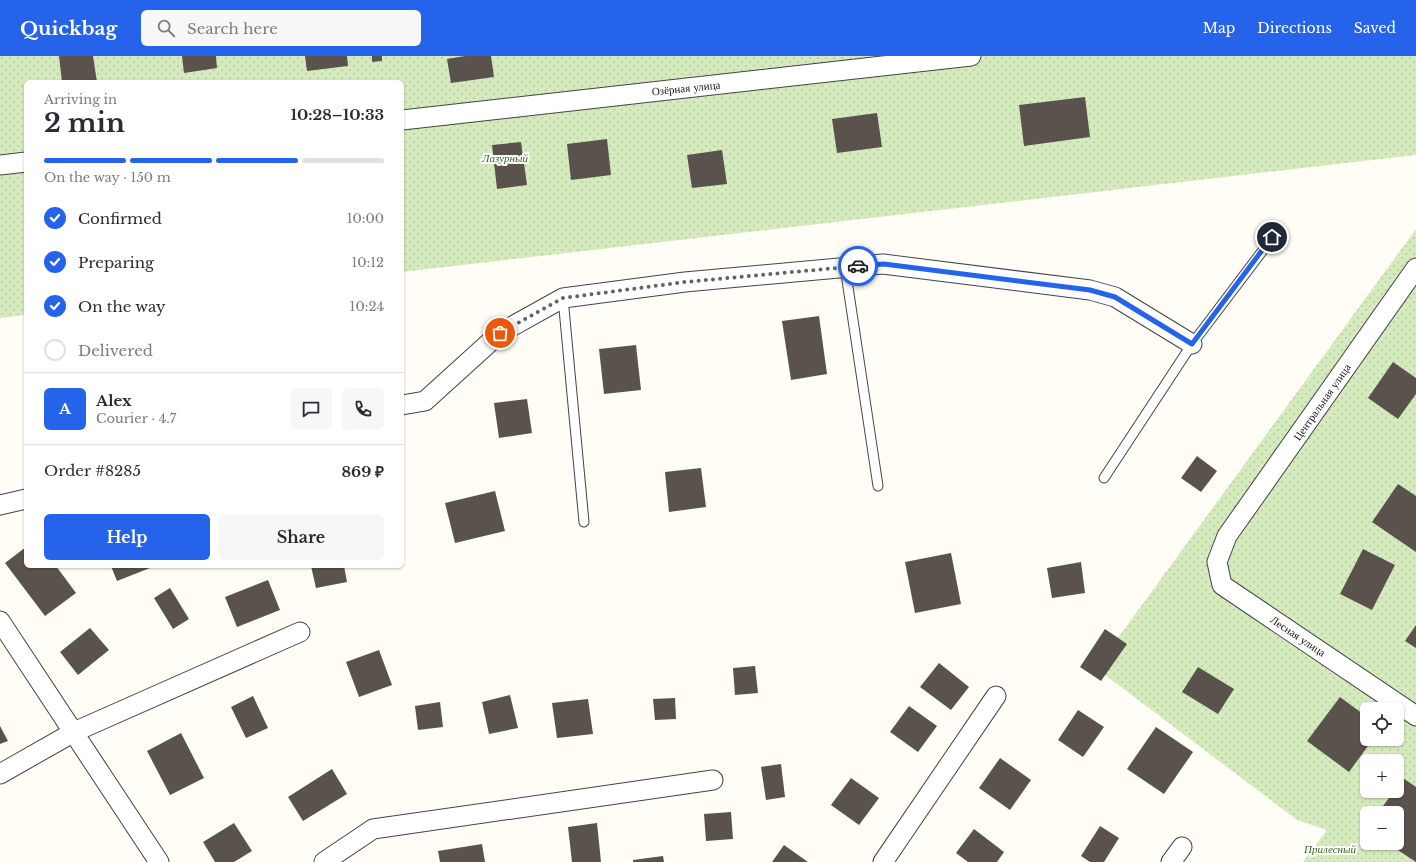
<!DOCTYPE html>
<html lang="en">
<head>
<meta charset="utf-8">
<style>
  body { margin:0; font-family:"Libre Baskerville",serif; background:#f7f7f7; color:#2b2b33; height:100vh; display:flex; flex-direction:column; font-size:15px; white-space:nowrap }
  * { box-sizing:border-box; margin:0 }
  p { font-size:13px; color:#7c7c81 }
  .icon { flex:none; width:22px; height:22px; fill:none; stroke:currentColor; stroke-width:2; stroke-linecap:round; stroke-linejoin:round }
  .map { position:relative; flex:1; overflow:hidden }
  .panel { position:absolute; left:24px; top:24px; width:380px; height:488px; display:flex; flex-direction:column; background:#fff; border-radius:6px; box-shadow:0 1px 3px #0004 }
  .panel>* { flex:none }
  .tools { position:absolute; left:1360px; top:646px; display:grid; gap:8px }
  .tools a { display:grid; place-items:center; width:44px; height:44px; border-radius:6px; background:#fff; box-shadow:0 1px 3px #0004; font-size:20px }
  .pin { position:absolute; display:grid; place-items:center; width:34px; height:34px; color:#fff; margin:-17px; border:2px solid #fff; border-radius:50%; box-shadow:0 1px 4px #0007 }
  .courier { position:absolute; display:grid; place-items:center; width:40px; height:40px; margin:-20px; border:3px solid #2563eb; border-radius:50%; background:#fff; color:#222; box-shadow:0 1px 5px #0007 }
  .head em { font-style:normal; font-weight:800 }
  .head div { display:flex; flex-direction:column-reverse }
  .head { display:flex; align-items:center; justify-content:space-between; height:68px; padding:0 20px }
  h1 { font-size:26px; font-weight:800; line-height:30px }
  .bar { display:grid; grid-template-columns:repeat(4,1fr); gap:6px 4px; align-content:center; height:48px; padding:0 20px }
  .bar i { height:5px; border-radius:3px; background:#e1e1e2 }
  .bar .current { background:#2563eb }
  .bar p { grid-column:span 4 }
  .line { display:flex; align-items:center; gap:10px; padding:0 20px; border-top:1px solid #e1e1e2 }
  .line div { flex:1 }
  .round { display:grid; place-items:center; flex:none; width:42px; height:42px; border-radius:6px; background:#f7f7f7 }
  ol { padding:0 20px; list-style:none }
  li { display:flex; align-items:center; gap:12px; height:44px }
  li p { margin-inline-start:auto }
  li .icon { padding:4px; border-radius:50%; background:#2563eb; color:#fff; stroke-width:4 }
  li:last-child { color:#7c7c81 }
  li i { width:22px; height:22px; border:2px solid #e1e1e2; border-radius:50% }
  .action { display:flex; gap:8px; margin-top:auto; padding:8px 20px }
  .action a { flex:1; height:46px; border-radius:6px; background:#2563eb; color:#fff; font-size:16px; font-weight:800; line-height:46px; text-align:center }
  .action a+a { background:#f7f7f7; color:#2b2b33 }
  header { display:flex; align-items:center; gap:24px; box-sizing:border-box; height:56px; padding:0 20px; background:#2563eb; color:#fff }
  header strong { font-size:19px }
  nav { display:flex; gap:22px; margin-inline-start:auto; font-size:14px }
  .search { width:280px; height:36px; background:#f7f7f7; display:flex; align-items:center; gap:10px; box-sizing:border-box; padding:0 14px; border-radius:6px; color:#7c7c81; font-size:15px }
  .map>svg:first-child { display:block }
</style>
</head>
<body>
<header>
<strong>Quickbag</strong>
<div class="search"><svg class="icon" aria-label="search" viewBox="0 0 24 24"><circle cx="10" cy="10" r="6"/><path d="M15 15l6 6"/></svg>Search here</div>
<nav><a>Map</a><a>Directions</a><a>Saved</a></nav>
</header>
<div class="map">
<svg width="1416" height="806" viewBox="0 0 1416 806">
  <defs>
    <pattern id="grass-dots" width="8" height="8" patternUnits="userSpaceOnUse"><rect width="8" height="8" fill="#d5ebbd"/><path d="M2 2h.1M6 6h.1" fill="none" stroke="#b6c8a1" stroke-width="1.8" stroke-linecap="round"/></pattern>
  </defs>
  <rect width="100%" height="100%" fill="#fffdf5"/>
  <g fill="url(#grass-dots)" fill-rule="evenodd">
    <path d="M0 0H1416V99L402 216V26H26V259L0 262Z"/>
    <path d="M1416 173V806H1303L1327 774 1297 764 1096 612ZM1367 653H1397V683H1367ZM1367 705H1397V735H1367ZM1367 757H1397V787H1367Z"/>
  </g>
  <g fill="#5a524d">
    <path d="M59 0H93L97 26H62Z"/>
    <path d="M182 0H216L217 12 184 17Z"/>
    <path d="M305 0H347L348 10 307 15Z"/>
    <path d="M372 0H382V5L372 6Z"/>
    <path d="M465 0H491L494 21 451 27 447 3Z"/>
    <path d="M1085 41 1090 81 1024 90 1019 49Z"/>
    <path d="M877 57 882 91 837 97 832 63Z"/>
    <path d="M607 83 611 119 571 124 567 88Z"/>
    <path d="M521 86 527 129 497 133 492 89Z"/>
    <path d="M722 94 727 128 692 132 687 99Z"/>
    <path d="M819 260 827 318 791 324 782 265Z"/>
    <path d="M636 289 641 334 604 338 599 293Z"/>
    <path d="M1393 306 1416 322V338L1398 363 1368 342Z"/>
    <path d="M527 343 532 377 499 382 494 347Z"/>
    <path d="M1197 400 1217 415 1201 436 1181 422Z"/>
    <path d="M701 412 706 451 669 456 665 416Z"/>
    <path d="M1398 428 1416 440V496L1372 466Z"/>
    <path d="M495 435 505 475 455 487 445 447Z"/>
    <path d="M26 491V510H56L76 537 45 560 5 507Z"/>
    <path d="M1363 493 1395 509 1372 554 1340 538Z"/>
    <path d="M951 497 961 548 915 557 905 506Z"/>
    <path d="M1081 506 1085 537 1052 542 1047 512Z"/>
    <path d="M111 510H155L117 525Z"/>
    <path d="M311 510H344L347 526 316 532Z"/>
    <path d="M268 524 280 554 237 571 225 541Z"/>
    <path d="M170 532 189 563 173 573 154 542Z"/>
    <path d="M1416 569V592L1405 585Z"/>
    <path d="M90 572 109 594 78 619 60 596Z"/>
    <path d="M1105 573 1127 588 1101 625 1080 611Z"/>
    <path d="M379 594 392 629 359 641 346 606Z"/>
    <path d="M939 607 969 631 951 654 920 631Z"/>
    <path d="M755 610 758 637 735 639 733 612Z"/>
    <path d="M1198 611 1234 633 1218 658 1182 636Z"/>
    <path d="M510 639 518 672 489 678 482 646Z"/>
    <path d="M253 640 268 672 246 682 231 651Z"/>
    <path d="M1340 641 1367 661V683H1373L1349 716 1307 685Z"/>
    <path d="M675 642 676 663 655 664 653 643Z"/>
    <path d="M588 643 593 678 557 682 552 647Z"/>
    <path d="M440 646 443 671 418 674 415 650Z"/>
    <path d="M909 650 937 670 918 696 890 676Z"/>
    <path d="M1078 654 1104 671 1083 701 1058 684Z"/>
    <path d="M0 670 8 685 0 688Z"/>
    <path d="M1156 671 1193 696 1164 738 1127 713Z"/>
    <path d="M181 677 204 722 170 739 147 695Z"/>
    <path d="M1000 702 1031 724 1010 754 979 732Z"/>
    <path d="M781 708 785 741 766 744 761 711Z"/>
    <path d="M332 713 347 738 303 765 288 741Z"/>
    <path d="M851 722 879 742 859 769 831 749Z"/>
    <path d="M1403 722 1416 731V806L1387 787H1397V757H1378L1394 735H1397V730Z"/>
    <path d="M731 756 733 783 706 785 704 758Z"/>
    <path d="M234 767 252 795 234 806H215L203 786Z"/>
    <path d="M597 767 601 806H572L568 771Z"/>
    <path d="M1100 770 1119 782 1104 806H1090L1081 800Z"/>
    <path d="M974 773 1004 796 997 806H968L956 797Z"/>
    <path d="M482 788 485 806H440L438 795Z"/>
    <path d="M784 789 808 806H772Z"/>
    <path d="M663 800 664 806H633V804Z"/>
  </g>
  <g fill="none" stroke-linecap="round" stroke-linejoin="round">
    <g stroke="#444" stroke-width="11">
      <g id="lane">
        <path d="M845 211 878 430"/>
        <path d="M563 242 584 466"/>
        <path d="M1104 422 1192 288 1273 181"/>
      </g>
    </g>
    <g stroke="#444" stroke-width="21">
      <g id="street">
        <path d="M402 64 971 0"/>
        <path d="M0 109 26 106"/>
        <path d="M1416 212 1227 480 1217 506 1222 529 1416 660"/>
        <path d="M402 349 425 345 500 277 563 242 685 226 883 208 1090 234 1115 241 1192 288"/>
        <path d="M0 449 26 443"/>
        <path d="M0 565 159 806"/>
        <path d="M0 718 74 676 300 576"/>
        <path d="M324 806 373 773 713 724"/>
        <path d="M883 806 996 640"/>
        <path d="M1171 806 1182 791"/>
      </g>
    </g>
    <use href="#lane" stroke="#fff" stroke-width="9"/>
    <use href="#street" stroke="#fff" stroke-width="19"/>
  </g>
  <g fill="none" stroke-linecap="round" stroke-linejoin="round">
    <path stroke="#646461" stroke-width="4" stroke-dasharray="0 7.2" d="M500 277 563 242 685 226 858 210"/>
    <path stroke="#2563eb" stroke-width="5" d="M858 210 884 208 1090 234 1115 241 1192 288 1272 181"/>
  </g>
  <g text-anchor="middle" stroke-width="4" stroke-linejoin="round" paint-order="stroke">
    <g font-size="11" fill="#111" stroke="#fff">
      <text transform="translate(686 32) rotate(-6)" y="4">Озёрная улица</text>
      <text transform="translate(1322 346) rotate(-55)" y="4">Центральная улица</text>
      <text transform="translate(1298 580) rotate(34)" y="4">Лесная улица</text>
    </g>
    <g font-size="11" font-style="italic" fill="#2f6b1f" stroke="#fff">
      <text x="505" y="106">Лазурный</text>
      <text x="1330" y="797">Прилесный</text>
    </g>
  </g>
</svg>
<div class="tools">
<a><svg class="icon" aria-label="locate" viewBox="0 0 24 24"><circle cx="12" cy="12" r="6"/><path d="M12 2v4M12 18v4M2 12h4M18 12h4"/></svg></a>
<a>+</a>
<a>−</a>
</div>
<div class="pin" style="left:500px;top:277px;background:#ea580c"><svg class="icon" aria-label="bag" viewBox="0 0 24 24"><path d="M5 8h14l-1 12H6zM9 8a3 3 0 0 1 6 0"/></svg></div>
<div class="pin" style="left:1272px;top:181px;background:#1f2937"><svg class="icon" aria-label="home" viewBox="0 0 24 24"><path d="M3 11l9-7 9 7M6 9v11h12V9"/></svg></div>
<div class="courier" style="left:858px;top:210px"><svg class="icon" aria-label="car" viewBox="0 0 24 24"><path d="M5 17H2v-5l4-1 3-4h7l3 4 3 1v5h-3M9 17h6M6 11h13"/><circle cx="7" cy="17" r="2"/><circle cx="17" cy="17" r="2"/></svg></div>
<section class="panel">
<div class="head"><div><h1>2 min</h1><p>Arriving in</p></div><em>10:28–10:33</em></div>
<div class="bar"><i class="current"></i><i class="current"></i><i class="current"></i><i></i><p>On the way · 150 m</p></div>
<ol>
<li><svg class="icon" aria-label="check" viewBox="0 0 24 24"><path d="M5 12l5 5 9-10"/></svg>Confirmed<p>10:00</p></li>
<li><svg class="icon" aria-label="check" viewBox="0 0 24 24"><path d="M5 12l5 5 9-10"/></svg>Preparing<p>10:12</p></li>
<li><svg class="icon" aria-label="check" viewBox="0 0 24 24"><path d="M5 12l5 5 9-10"/></svg>On the way<p>10:24</p></li>
<li><i></i>Delivered</li>
</ol>
<div class="line" style="height:72px"><b class="round" style="background:#2563eb;color:#fff">A</b><div><b>Alex</b><p>Courier · 4.7</p></div><a class="round"><svg class="icon" aria-label="chat" viewBox="0 0 24 24"><path d="M4 5h16v11H9l-5 4z"/></svg></a><a class="round"><svg class="icon" aria-label="phone" viewBox="0 0 24 24"><path d="M5 4h4l2 5-3 2q2 4 5 5l2-3 5 2v4C11 20 4 13 5 4z"/></svg></a></div>
<div class="line" style="height:52px"><div>Order #8285</div><b>869 ₽</b></div>
<div class="action"><a>Help</a><a>Share</a></div>
</section>
</div>
</body>
</html>
